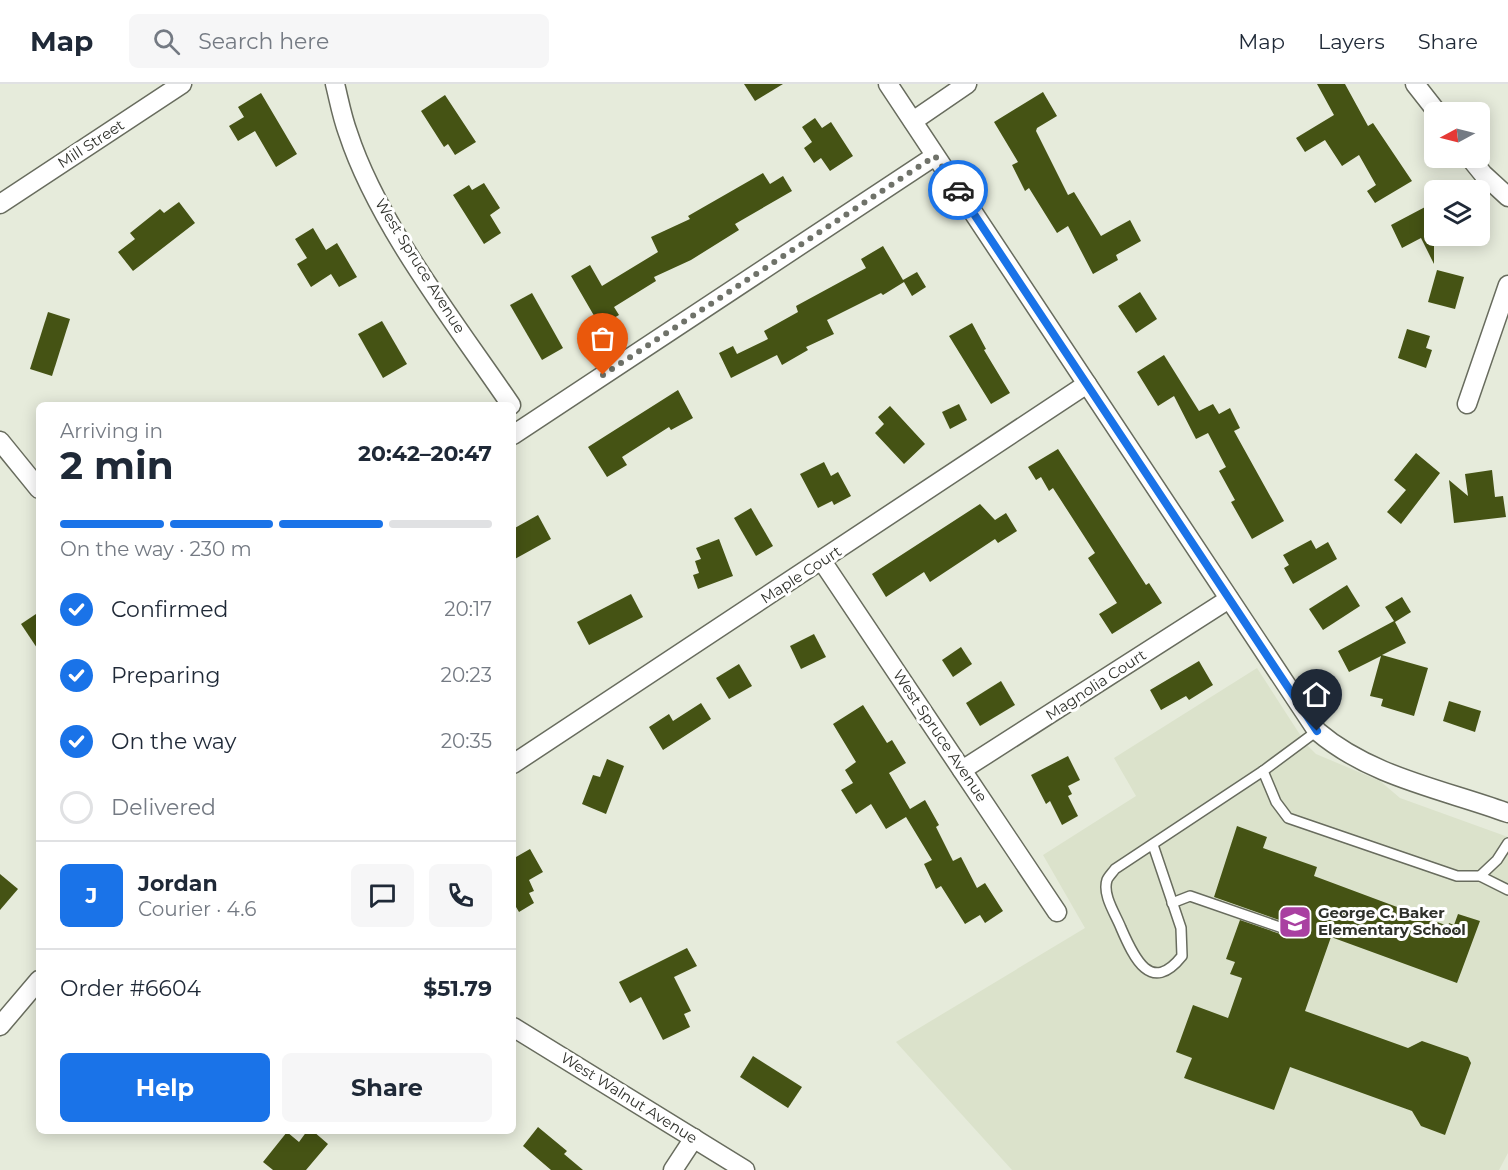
<!DOCTYPE html>
<html lang="en">
<head>
<meta charset="utf-8">
<style>
  body { margin:0; font-family:Montserrat,sans-serif; background:#f6f6f7; color:#1f2937; height:100vh; display:flex; flex-direction:column; font-size:22px; white-space:nowrap }
  * { box-sizing:border-box; margin:0 }
  p { font-size:20px; color:#747a83 }
  .icon { flex:none; width:33px; height:33px; fill:none; stroke:currentColor; stroke-width:2; stroke-linecap:round; stroke-linejoin:round }
  .map { position:relative; flex:1; overflow:hidden }
  .sheet { position:absolute; left:36px; top:318px; width:480px; height:732px; display:flex; flex-direction:column; background:#fff; border-radius:9px; box-shadow:0 3px 15px #0003 }
  .sheet>* { flex:none }
  .needle { width:39px; rotate:263deg }
  .tools { position:absolute; left:1424px; top:18px; display:grid; gap:12px }
  .tools a { display:grid; place-items:center; width:66px; height:66px; border-radius:9px; background:#fff; box-shadow:0 3px 15px #0003; font-size:30px }
  .pin { position:absolute; display:grid; place-items:center; width:51px; height:51px; color:#fff; margin:-62px -26px; border-radius:50% 50% 50% 0; rotate:-45deg; box-shadow:0 0 6px #0007 }
  .pin .icon { rotate:45deg }
  .courier { position:absolute; display:grid; place-items:center; width:60px; height:60px; margin:-30px; border:4px solid #1a73e8; border-radius:50%; background:#fff; color:#222; box-shadow:0 2px 8px #0007 }
  .headline em { font-style:normal; font-weight:700 }
  .headline div { display:flex; flex-direction:column-reverse }
  .headline { display:flex; align-items:center; justify-content:space-between; height:102px; padding:0 24px }
  h1 { font-size:39px; font-weight:700; line-height:45px }
  .bar { display:grid; grid-template-columns:repeat(4,1fr); gap:9px 6px; align-content:center; height:72px; padding:0 24px }
  .bar i { height:8px; border-radius:4px; background:#e0e1e3 }
  .bar .current { background:#1a73e8 }
  .bar p { grid-column:span 4 }
  .line { display:flex; align-items:center; gap:15px; padding:0 24px; border-top:2px solid #e0e1e3 }
  .line div { flex:1 }
  .round { display:grid; place-items:center; flex:none; width:63px; height:63px; border-radius:9px; background:#f6f6f7 }
  ol { padding:0 24px; list-style:none }
  li { display:flex; align-items:center; gap:18px; height:66px }
  li p { margin-inline-start:auto }
  li .icon { padding:6px; border-radius:50%; background:#1a73e8; color:#fff; stroke-width:4 }
  li:last-child { color:#747a83 }
  li i { width:33px; height:33px; border:3px solid #e0e1e3; border-radius:50% }
  .cta { display:flex; gap:12px; margin-top:auto; padding:12px 24px }
  .cta a { flex:1; height:69px; border-radius:9px; background:#1a73e8; color:#fff; font-size:24px; font-weight:700; line-height:69px; text-align:center }
  .cta a+a { background:#f6f6f7; color:#1f2937 }
  header { display:flex; align-items:center; gap:36px; box-sizing:border-box; height:84px; padding:0 30px; background:#fff; border-bottom:2px solid #e0e1e3 }
  header strong { font-size:28px }
  nav { display:flex; gap:33px; margin-inline-start:auto; font-size:21px }
  .search { width:420px; height:54px; background:#f6f6f7; display:flex; align-items:center; gap:15px; box-sizing:border-box; padding:0 21px; border-radius:9px; color:#747a83; font-size:22px }
  .map>svg:first-child { display:block }
</style>
</head>
<body>
<header>
<strong>Map</strong>
<div class="search"><svg class="icon" aria-label="search" viewBox="0 0 24 24"><circle cx="10" cy="10" r="6"/><path d="M15 15l6 6"/></svg>Search here</div>
<nav><a>Map</a><a>Layers</a><a>Share</a></nav>
</header>
<div class="map">
<svg width="1508" height="1086" viewBox="0 0 1508 1086">
  <rect width="100%" height="100%" fill="#e6ebdb"/>
  <path fill="#dbe2cb" d="M1257 584 1306 660 1316 670 1380 697 1400 714 1508 753V1069L1499 1086H1012L896 958 1085 844 1043 771 1136 712 1114 674Z"/>
  <g fill="#455314">
    <path d="M744 0H783L755 17Z"/>
    <path d="M1317 0H1345L1368 42 1373 39 1412 97 1375 119 1367 107 1376 101 1359 71 1342 82 1325 56 1305 68 1296 54 1334 31Z"/>
    <path d="M1043 8 1057 32 1037 44 1036 47 1068 111 1074 108 1101 152 1130 136 1141 157 1116 171 1118 176 1093 190 1068 142 1057 149 1029 104 1025 107 1012 81 1018 78 994 38Z"/>
    <path d="M261 9 297 70 276 83 255 47 238 57 229 42 244 33 238 23Z"/>
    <path d="M445 11 476 58 455 71 448 60 444 63 421 27Z"/>
    <path d="M815 34 822 44 831 38 853 72 830 87 821 74 814 79 804 64 812 58 802 43Z"/>
    <path d="M763 89 770 100 783 92 792 107 735 140 739 146 691 176 654 193 656 197 614 223 619 231 600 242 571 192 590 181 602 202 658 168 651 153 690 135 688 132Z"/>
    <path d="M484 99 500 124 490 131 501 149 484 160 453 111 469 101 472 106Z"/>
    <path d="M179 118 195 139 133 187 118 168 135 155 130 149 160 125 164 129Z"/>
    <path d="M1427 122 1434 136V180L1421 154 1402 164 1391 141Z"/>
    <path d="M313 144 326 166 337 159 357 193 339 203 331 190 311 203 297 180 307 174 295 155Z"/>
    <path d="M883 162 903 196 917 188 926 203 912 212 904 198 883 211 881 209 827 236 834 250 806 263 808 266 782 281 777 271 731 294 719 269 733 262 737 270 768 255 764 247 798 228 796 222 866 184 861 175Z"/>
    <path d="M1437 186 1464 193 1455 225 1428 218Z"/>
    <path d="M1140 208 1157 235 1136 249 1118 222Z"/>
    <path d="M532 209 563 264 542 276 510 221Z"/>
    <path d="M48 228 70 235 52 292 30 285Z"/>
    <path d="M382 237 407 280 383 294 358 250Z"/>
    <path d="M972 239 986 265 984 266 1010 309 991 320 949 252Z"/>
    <path d="M1407 245 1430 252 1426 264 1432 266 1426 284 1398 274Z"/>
    <path d="M1164 271 1199 327 1213 320 1219 330 1230 324 1240 344 1234 347 1284 437 1252 455 1231 418 1235 416 1219 387 1226 383 1208 349 1196 355 1174 312 1158 322 1137 288Z"/>
    <path d="M678 306 693 334 671 346 669 343 622 373 627 381 607 393 588 363Z"/>
    <path d="M959 320 967 336 950 345 942 328Z"/>
    <path d="M890 322 925 360 904 380 875 349 884 340 878 333Z"/>
    <path d="M1058 365 1146 501 1149 499 1162 519 1112 550 1099 530 1117 519 1088 474 1095 469 1053 404 1049 407 1041 393 1036 396 1028 383Z"/>
    <path d="M1416 369 1440 389 1401 440 1387 428 1406 406 1394 396Z"/>
    <path d="M824 378 831 392 838 388 851 412 834 421 832 417 818 424 800 390Z"/>
    <path d="M1492 386 1495 413 1503 412 1506 433 1454 439 1449 396 1468 412 1465 390Z"/>
    <path d="M980 420 995 436 1006 429 1017 447 998 459 995 455 930 498 924 488 886 513 872 490Z"/>
    <path d="M751 424 773 462 756 472 734 434Z"/>
    <path d="M538 431 551 455 513 476V445Z"/>
    <path d="M719 455 733 492 698 505 693 491 699 489 695 477 701 475 696 464Z"/>
    <path d="M1311 456 1316 465 1328 458 1337 475 1293 500 1284 484 1289 481 1283 471Z"/>
    <path d="M1347 501 1360 522 1323 546 1309 525Z"/>
    <path d="M631 510 643 533 589 561 577 538Z"/>
    <path d="M1402 513 1411 528 1395 538 1406 559 1382 571 1428 584 1414 632 1381 622 1383 615 1370 612 1381 572 1349 588 1338 567 1394 537 1385 523Z"/>
    <path d="M39 528V567L21 540Z"/>
    <path d="M814 550 826 573 801 585 790 562Z"/>
    <path d="M961 563 972 580 953 593 942 576Z"/>
    <path d="M1199 577 1213 601 1189 616 1186 612 1161 626 1150 606Z"/>
    <path d="M739 580 752 602 729 615 716 594Z"/>
    <path d="M1001 597 1015 621 980 642 966 619Z"/>
    <path d="M1449 617 1481 627 1475 648 1443 637Z"/>
    <path d="M701 619 711 635 663 666 649 643 669 630 673 637Z"/>
    <path d="M863 621 887 659 892 656 906 679 889 689 910 725 925 716 939 741 936 743 953 777 961 773 977 804 985 799 1003 827 985 839 980 831 965 840 941 802 936 805 924 780 932 776 906 733 886 745 871 720 856 730 841 706 853 699 845 686 856 678 833 640Z"/>
    <path d="M1068 672 1080 696 1068 702 1072 710 1068 712 1078 732 1062 741 1050 717 1046 720 1031 691Z"/>
    <path d="M607 675 624 682 606 730 582 720 593 691 600 693Z"/>
    <path d="M1237 742 1267 753 1263 764 1317 783 1314 792 1448 842 1449 839 1454 841 1458 830 1480 837 1457 899 1331 853 1305 927 1408 964 1422 957 1468 973 1471 979 1445 1051 1421 1042 1412 1027 1290 983 1274 1026 1184 994 1192 974 1176 968 1193 921 1228 934 1242 894 1230 890 1235 878 1226 875 1240 836 1292 854 1298 853 1300 850 1296 842 1214 813Z"/>
    <path d="M530 765 543 788 529 796 534 807 529 809 534 819 519 828 513 818V769L516 773Z"/>
    <path d="M0 790 18 805 0 826Z"/>
    <path d="M687 864 697 882 674 893 691 927 684 930 690 943 663 956 641 913 630 919 619 898Z"/>
    <path d="M753 972 802 1003 788 1024 740 993Z"/>
    <path d="M538 1043 567 1067 564 1070 583 1086H551L523 1062Z"/>
    <path d="M307 1047H313L328 1060 306 1086H273L263 1078 287 1048 299 1058Z"/>
  </g>
  <g fill="none" stroke-linecap="round" stroke-linejoin="round">
    <g stroke="#686c5e" stroke-width="12">
      <g id="service">
        <path d="M1263 687 1276 718 1288 734 1457 792H1480L1508 806"/>
        <path d="M1153 761 1181 844 1182 872C1151 911 1134 874 1121 844 1116 831 1102 811 1107 796 1108 793 1113 788 1115 785L1263 687 1317 647"/>
        <path d="M1480 792 1497 776 1508 759"/>
        <path d="M1172 819 1190 812 1294 848"/>
      </g>
    </g>
    <g stroke="#686c5e" stroke-width="21">
      <g id="minor">
        <path d="M335 0C339 16 342 33 348 49 378 141 456 240 511 321"/>
        <path d="M888 0 1317 647C1371 693 1442 705 1508 729"/>
        <path d="M1415 0 1437 28"/>
        <path d="M913 37 967 0"/>
        <path d="M1470 74 1483 90 1508 113"/>
        <path d="M0 120 182 0"/>
        <path d="M1467 320 1508 201"/>
        <path d="M513 351 935 72"/>
        <path d="M0 357 39 405"/>
        <path d="M822 477 1057 828"/>
        <path d="M513 680 1087 300"/>
        <path d="M962 686 1229 515"/>
        <path d="M0 942 39 896"/>
        <path d="M513 943 745 1086"/>
        <path d="M673 1086 694 1054"/>
      </g>
    </g>
    <use href="#service" stroke="#fff" stroke-width="9"/>
    <use href="#minor" stroke="#fff" stroke-width="18"/>
  </g>
  <g fill="none" stroke-linecap="round" stroke-linejoin="round">
    <path stroke="#6f7269" stroke-width="6" stroke-dasharray="0 10.8" d="M603 291 935 72 958 106"/>
    <path stroke="#1a73e8" stroke-width="8" d="M958 106 1317 647"/>
  </g>
  <defs>
    <g id="school-square" transform="scale(1.725)"><rect x="-9" y="-9" width="18" height="18" rx="4" fill="#a940a1" stroke="#fff"/><path d="M0-5L7-2L0 1L-7-2ZM-4 1L0 2.5L4 1V4Q0 6-4 4Z" fill="#fff"/></g>
  </defs>
  <g fill-rule="evenodd">
    <use href="#school-square" x="1295" y="838"/>
  </g>
  <g text-anchor="middle" stroke-width="6" stroke-linejoin="round" paint-order="stroke">
    <g font-size="15" fill="#2f312b" stroke="#fff">
      <text transform="translate(91 60) rotate(-33)" y="5">Mill Street</text>
      <text transform="translate(420 182) rotate(58)" y="5">West Spruce Avenue</text>
      <text transform="translate(801 491) rotate(-33)" y="5">Maple Court</text>
      <text transform="translate(1096 601) rotate(-33)" y="5">Magnolia Court</text>
      <text transform="translate(940 652) rotate(56)" y="5">West Spruce Avenue</text>
      <text transform="translate(629 1014) rotate(32)" y="5">West Walnut Avenue</text>
    </g>
    <g font-size="15" font-weight="bold" fill="#2f312b" stroke="#fff" text-anchor="start">
      <text x="1318" y="834">George C. Baker<tspan x="1318" dy="17">Elementary School</tspan></text>
    </g>
  </g>
</svg>
<div class="tools">
<a><svg class="needle" viewBox="-14 -14 28 28"><path d="M0-13l5 13h-10z" fill="#e53935"/><path d="M0 13l5-13h-10z" fill="#747a83"/></svg></a>
<a><svg class="icon" aria-label="layers" viewBox="0 0 24 24"><path d="M12 4l9 5-9 5-9-5zM3 14l9 5 9-5"/></svg></a>
</div>
<div class="pin" style="left:603px;top:291px;background:#ea580c"><svg class="icon" aria-label="bag" viewBox="0 0 24 24"><path d="M5 8h14l-1 12H6zM9 8a3 3 0 0 1 6 0"/></svg></div>
<div class="pin" style="left:1317px;top:647px;background:#1f2937"><svg class="icon" aria-label="home" viewBox="0 0 24 24"><path d="M3 11l9-7 9 7M6 9v11h12V9"/></svg></div>
<div class="courier" style="left:958px;top:106px"><svg class="icon" aria-label="car" viewBox="0 0 24 24"><path d="M5 17H2v-5l4-1 3-4h7l3 4 3 1v5h-3M9 17h6M6 11h13"/><circle cx="7" cy="17" r="2"/><circle cx="17" cy="17" r="2"/></svg></div>
<section class="sheet">
<div class="headline"><div><h1>2 min</h1><p>Arriving in</p></div><em>20:42–20:47</em></div>
<div class="bar"><i class="current"></i><i class="current"></i><i class="current"></i><i></i><p>On the way · 230 m</p></div>
<ol>
<li><svg class="icon" aria-label="check" viewBox="0 0 24 24"><path d="M5 12l5 5 9-10"/></svg>Confirmed<p>20:17</p></li>
<li><svg class="icon" aria-label="check" viewBox="0 0 24 24"><path d="M5 12l5 5 9-10"/></svg>Preparing<p>20:23</p></li>
<li><svg class="icon" aria-label="check" viewBox="0 0 24 24"><path d="M5 12l5 5 9-10"/></svg>On the way<p>20:35</p></li>
<li><i></i>Delivered</li>
</ol>
<div class="line" style="height:108px"><b class="round" style="background:#1a73e8;color:#fff">J</b><div><b>Jordan</b><p>Courier · 4.6</p></div><a class="round"><svg class="icon" aria-label="chat" viewBox="0 0 24 24"><path d="M4 5h16v11H9l-5 4z"/></svg></a><a class="round"><svg class="icon" aria-label="phone" viewBox="0 0 24 24"><path d="M5 4h4l2 5-3 2q2 4 5 5l2-3 5 2v4C11 20 4 13 5 4z"/></svg></a></div>
<div class="line" style="height:78px"><div>Order #6604</div><b>$51.79</b></div>
<div class="cta"><a>Help</a><a>Share</a></div>
</section>
</div>
</body>
</html>
